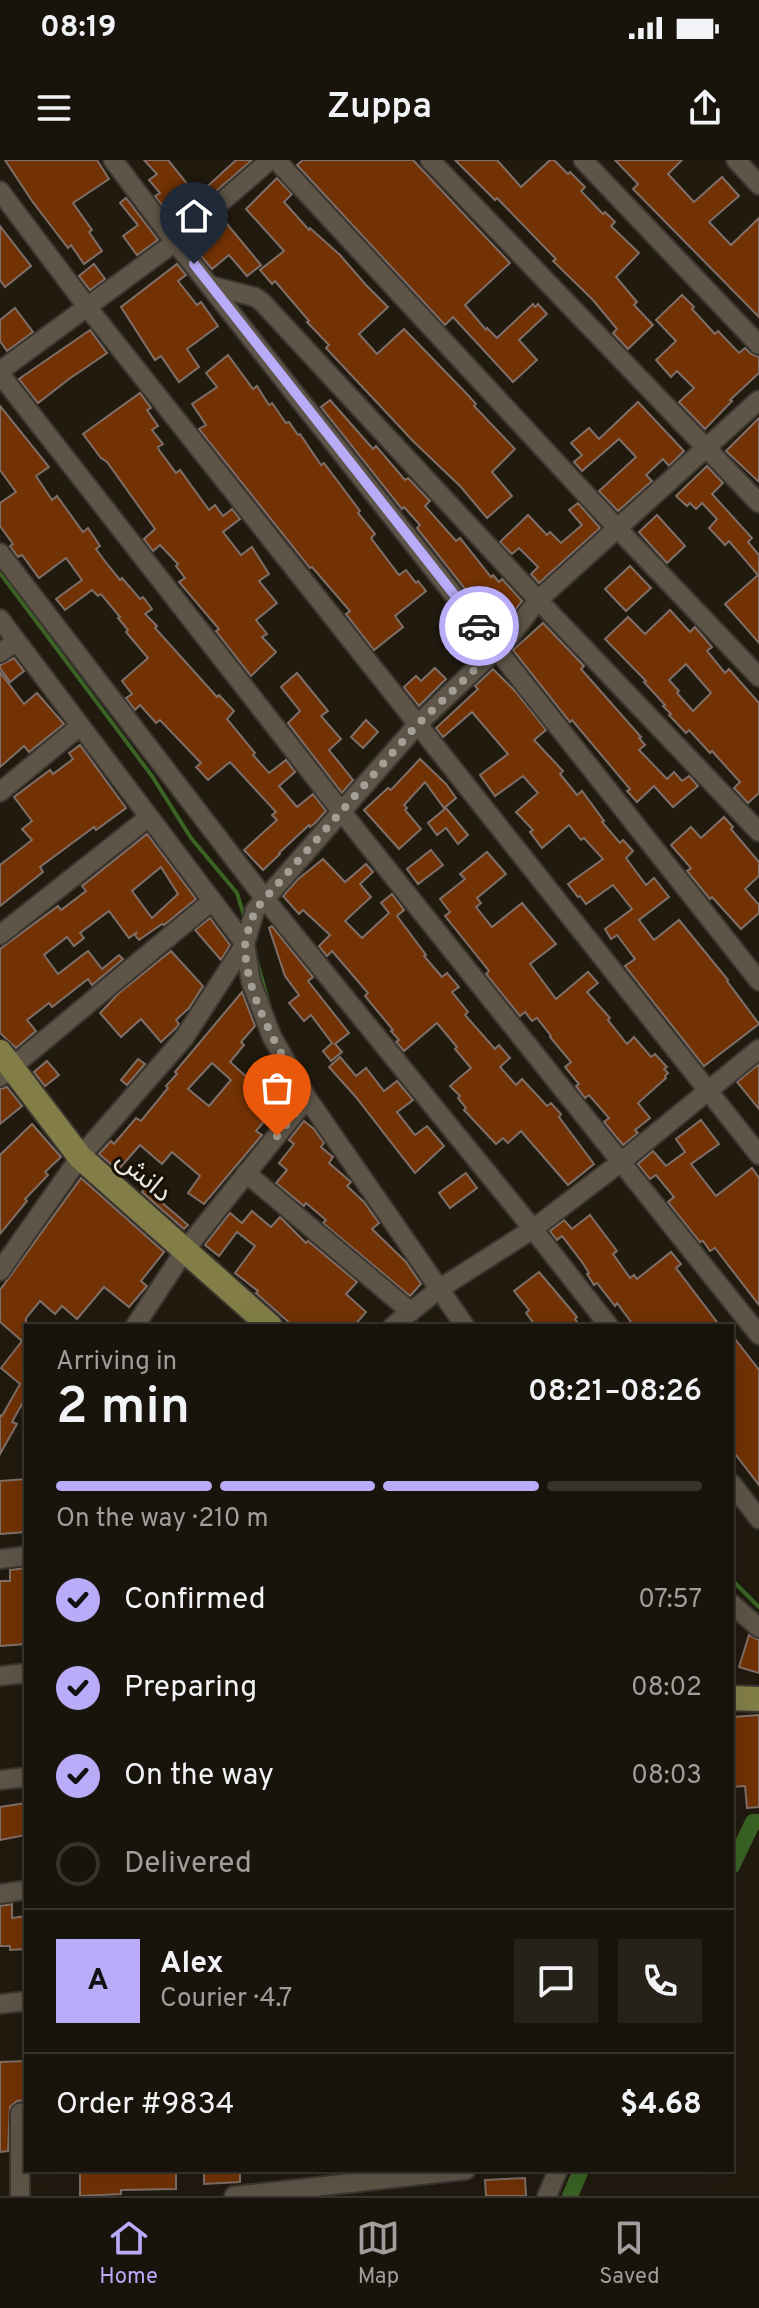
<!DOCTYPE html>
<html lang="en">
<head>
<meta charset="utf-8">
<style>
  body { margin:0; font-family:Overpass,"Noto Sans Arabic",sans-serif; background:#262119; color:#f1f3f6; height:100vh; display:flex; flex-direction:column; font-size:30px; white-space:nowrap }
  * { box-sizing:border-box; margin:0 }
  p { font-size:26px; color:#9f9e9d }
  .icon { flex:none; width:44px; height:44px; fill:none; stroke:currentColor; stroke-width:2; stroke-linecap:round; stroke-linejoin:round }
  .map { position:relative; flex:1; overflow:hidden }
  .side { position:absolute; left:24px; top:1164px; width:710px; height:848px; display:flex; flex-direction:column; background:#19140b; border-radius:0px; box-shadow:0 8px 32px #0002,0 0 0 2px #37332c }
  .side>* { flex:none }
  .pin { position:absolute; display:grid; place-items:center; width:68px; height:68px; color:#fff; margin:-82px -34px; border-radius:50% 50% 50% 0; rotate:-45deg; box-shadow:0 0 8px #0007 }
  .pin .icon { rotate:45deg }
  .courier { position:absolute; display:grid; place-items:center; width:80px; height:80px; margin:-40px; border:6px solid #b8abf7; border-radius:50%; background:#fff; color:#222; box-shadow:0 2px 10px #0007 }
  .head em { font-style:normal; font-weight:600 }
  .head div { display:flex; flex-direction:column-reverse }
  .head { display:flex; align-items:center; justify-content:space-between; height:136px; padding:0 32px }
  h1 { font-size:52px; font-weight:600; line-height:60px }
  .bar { display:grid; grid-template-columns:repeat(4,1fr); gap:12px 8px; align-content:center; height:96px; padding:0 32px }
  .bar i { height:10px; border-radius:6px; background:#37332c }
  .bar .on { background:#b8abf7 }
  .bar p { grid-column:span 4 }
  .line { display:flex; align-items:center; gap:20px; padding:0 32px; border-top:2px solid #37332c }
  .line div { flex:1 }
  .round { display:grid; place-items:center; flex:none; width:84px; height:84px; border-radius:0px; background:#262119 }
  ol { padding:0 32px; list-style:none }
  li { display:flex; align-items:center; gap:24px; height:88px }
  li p { margin-inline-start:auto }
  li .icon { padding:8px; border-radius:50%; background:#b8abf7; color:#111; stroke-width:4 }
  li:last-child { color:#9f9e9d }
  li i { width:44px; height:44px; border:4px solid #37332c; border-radius:50% }
  .status { display:flex; justify-content:space-between; align-items:center; height:56px; padding:0 40px; background:#19140b; direction:ltr }
  .status svg { height:22px; fill:currentColor }
  header { display:flex; justify-content:space-between; align-items:center; height:104px; padding:0 32px; background:#19140b; font-size:36px; font-weight:600 }
  .tabs { display:flex; justify-content:space-around; align-items:center; height:112px; border-top:2px solid #37332c; background:#19140b; font-size:22px; color:#9f9e9d }
  .tabs a { display:grid; justify-items:center; gap:4px }
  .tabs .on { color:#b8abf7 }
  .map>svg:first-child { display:block }
</style>
</head>
<body>
<div class="status"><b>08:19</b><svg viewBox="0 0 49 12"><path d="M0 12V9h3v3zM5 12V6h3v6zM10 12V3h3v9zM15 12V0h3v12zM26 1h20v11H26zM47 4h2v5h-2z"/></svg></div>
<header><svg class="icon" aria-label="menu" viewBox="0 0 24 24"><path d="M4 6h16M4 12h16M4 18h16"/></svg>Zuppa<svg class="icon" aria-label="share" viewBox="0 0 24 24"><path d="M12 15V3M7 8l5-5 5 5M5 13v7h14v-7"/></svg></header>
<div class="map">
<svg width="759" height="2036" viewBox="0 0 759 2036">
  <rect width="100%" height="100%" fill="#211a0f"/>
  <g fill="none" stroke-linecap="round" stroke-linejoin="round">
    <g stroke="#3a6324" stroke-width="4">
      <path d="M0 413 152 616 191 678 237 733 245 759"/>
      <path d="M256 798 271 851"/>
      <path d="M732 1420 759 1447"/>
    </g>
    <g stroke="#3a6324" stroke-width="16">
      <path d="M732 1706 753 1662H759"/>
      <path d="M570 2036 581 2010"/>
    </g>
  </g>
  <g fill="#723204" stroke="#7f6f68" stroke-width="2" fill-rule="evenodd">
    <path d="M5 0H97L109 19 73 43 92 70 89 72 102 91 84 104 71 85 68 88 32 41Z"/>
    <path d="M144 0H168L197 36 236 0H252L177 65 155 36 160 33 149 20 157 14Z"/>
    <path d="M303 0H413L510 103 465 145 486 170 487 168 497 178 533 144 535 147 538 144 547 154 519 180 537 200 513 222 453 157 445 165 297 5Z"/>
    <path d="M455 0H497L521 27 550 0H554L568 14 570 12 585 27 581 31 603 54 605 52 615 62 611 66 639 93 616 117 637 142 634 145 653 165 628 189 613 173 617 169 593 140 553 101 556 99 497 38 495 40Z"/>
    <path d="M615 0H682L668 14 694 42 722 17 739 36 709 62 731 85 759 58V157L633 29 638 24Z"/>
    <path d="M277 18 292 34 284 42 309 70 310 68 340 95 366 125 388 147 359 174 377 194 404 169 466 233 476 244 474 246 515 289 492 312 512 336 487 358 461 327 413 281 326 188 329 185 307 162 309 161 275 121 272 124 260 110 284 91 246 49Z"/>
    <path d="M126 38 158 80 137 95 123 76 138 65 120 43Z"/>
    <path d="M227 64 261 105 247 116 229 95 212 109 196 90Z"/>
    <path d="M0 66 31 106 5 127 0 120Z"/>
    <path d="M94 104 105 119 90 130 79 116Z"/>
    <path d="M177 104 186 115 178 121 197 145 201 142 218 166 187 189 199 207 179 222 161 196 155 200 121 147Z"/>
    <path d="M682 135 694 147 692 149 715 174 718 171 739 193 745 188 751 194 759 197V213L730 240 732 241 705 269 679 242 694 228 677 211 671 217 656 200 676 181 656 160Z"/>
    <path d="M15 148 33 172 7 191 0 181V160Z"/>
    <path d="M90 170 107 193 69 219 38 243 19 219Z"/>
    <path d="M228 195 253 229 257 226 269 245 272 243 286 263 289 262 298 275 300 274 321 305 324 303 360 351 358 353 375 374 371 378 399 415 406 410 416 423 418 421 426 431 395 456 403 467 374 490 346 454 350 451 312 407 310 408 199 269 206 265 192 244 217 227 206 213Z"/>
    <path d="M140 233 151 248 147 250 158 266 152 270 163 284 158 287 159 290 176 313 180 310 209 350 215 345 223 356 232 349 240 359 223 372 241 395 252 387 269 414 259 421 277 443 256 460 267 474 262 477 276 492 251 516 216 471 219 469 179 422 185 418 176 406 178 404 160 385 153 391 144 379 155 369 107 302 101 298 83 274Z"/>
    <path d="M330 240 373 289 376 286 405 320 408 318 430 341 425 346 456 381 460 378 491 417 493 415 499 422 502 419 522 441 512 454 496 468 417 368 420 365 404 347 402 349 321 247Z"/>
    <path d="M638 242 684 291 669 306 663 299 646 315 652 321 618 351 599 331 636 297 619 279 582 311 574 302 582 295 571 283 589 268 599 279Z"/>
    <path d="M0 246 49 307 36 316 52 340 57 336 83 372 88 368 100 386 96 389 107 404 120 420 122 418 140 439 143 437 152 449 145 454 157 466 155 468 217 537 219 535 234 551 227 559 255 593 253 595 269 613 286 600 295 612 279 626 297 647 313 634 326 651 315 663 310 667 309 665 279 693 280 694 263 710 244 690 277 660 272 655 276 652 230 602 208 620 196 607 201 603 160 560 156 563 140 545 135 550 126 538 132 534 122 521 148 498 126 472 128 470 118 458 120 457 101 434 98 436 92 430 65 450 56 439 82 420 66 398 39 418 22 395 18 397 10 386 13 384 0 366V343L16 332 0 310Z"/>
    <path d="M759 258V322L726 291Z"/>
    <path d="M707 306 723 323 712 334 752 378 748 382 759 395V483L725 444 758 415 729 381 725 385 709 368 717 359 702 343 696 349 690 343 687 346 676 336Z"/>
    <path d="M578 343 600 368 539 423 531 414 538 407 519 388 512 394 500 382 528 355 547 375 550 372 561 383 582 365 569 350Z"/>
    <path d="M657 355 685 386 667 403 639 372Z"/>
    <path d="M630 406 651 428 626 451 605 429Z"/>
    <path d="M670 450 690 472 695 467 712 487 707 491 725 513 729 509 759 543V633L748 643 734 628 740 622 712 591 710 593 689 570 686 573 669 555 671 554 663 546 665 545 644 522 646 521 605 479 628 457 645 474ZM686 504 711 533 693 551 677 533 679 531 669 520Z"/>
    <path d="M543 463 584 506 581 509 641 577 639 578 645 585 639 590 667 619 674 612 682 621 689 616 698 626 673 647 654 626 637 642 627 631 630 629 572 560 570 562 513 490Z"/>
    <path d="M14 498 24 511 10 522 0 508V505Z"/>
    <path d="M435 508 446 519 419 546 404 527 416 516 421 521Z"/>
    <path d="M493 509 516 532 546 570 534 580 563 611 560 614 577 635 582 631 604 661 602 662 620 683 623 680 633 691 626 698 646 725 654 718 669 737 639 760 654 780 679 760 728 820 727 821 759 864 704 906 625 806 635 799 617 775 611 779 605 769 632 749 613 725 586 744 580 736 578 737 568 724 603 699 584 678 581 680 569 665 542 688 530 672 533 670 516 652 538 633 523 616 495 636 480 615 508 594 472 552 443 577 436 568 478 529 475 526Z"/>
    <path d="M0 512 24 544 37 533 64 564 29 592 24 586 0 607Z"/>
    <path d="M297 513 328 551 321 556 341 579 329 590 353 620 342 633 288 563 300 551 281 527Z"/>
    <path d="M366 560 378 572 363 588 351 577Z"/>
    <path d="M80 585 126 648 96 670 94 667 40 707 43 712 0 746V705L32 680 22 669 32 661 14 637 50 610 53 614 73 599 69 593Z"/>
    <path d="M420 599 446 624 456 638 444 648 425 622 404 645 407 648 405 650 421 669 399 689 364 650 388 628 391 630Z"/>
    <path d="M446 648 468 675 458 684 446 668 437 675 428 663Z"/>
    <path d="M724 657 733 667 731 669 759 702V716L745 729 759 745V753L741 769 712 737 710 739 687 711 691 708 671 685 691 667 701 678Z"/>
    <path d="M147 674 196 739 164 765 162 764 139 780 135 775 137 772 129 778 109 751 80 773 84 778 74 786 67 777 44 795 58 814 88 791 102 809 119 795 123 799 92 825 88 819 52 847 49 843 27 860 36 871 16 888 0 873V789L58 746 61 750 86 731 82 726ZM161 707 178 734 152 758 132 731Z"/>
    <path d="M431 690 443 705 418 724 407 709Z"/>
    <path d="M487 692 506 714 477 738 481 743 476 747 492 767 522 743 556 784 530 804 556 839 588 812 598 823 587 832 610 858 608 860 627 884 634 877 651 897 655 894 667 907 664 909 668 913 665 916 666 918 638 943 650 958 635 970 638 973 623 985 604 962 609 958 589 935 585 938 576 926 579 924 565 907 571 902 550 877 551 876 537 858 532 861 525 852 520 856 486 814 489 811 445 756 450 752 440 739 465 719 460 714Z"/>
    <path d="M323 699 345 722 366 704 373 712 360 724 371 737 345 761 362 778 389 753 381 743 392 734 404 750 397 756 426 795 424 796 442 817 447 813 459 827 452 832 468 852 465 855 495 889 499 885 510 898 500 907 516 925 522 919 547 946 551 943 561 954 559 957 594 1004 568 1025 521 971 508 983 503 978 496 984 464 950 466 948 458 938 460 936 450 926 471 908 455 889 457 887 437 863 404 891 396 882 399 880 391 871 393 870 365 836 368 833 332 791 327 796 319 786 330 775 303 750 299 754 283 736 297 720Z"/>
    <path d="M210 758 230 785 221 800 195 770Z"/>
    <path d="M272 766 313 817 308 821 349 873 335 884 342 892 331 901 323 891 332 883 311 855 304 861 289 843 299 835 285 816 269 768Z"/>
    <path d="M171 791 203 826 189 848 176 860 179 864 175 869 161 882 141 859 121 877 100 853 119 833Z"/>
    <path d="M242 832 255 866 241 882 244 885 230 902 250 920 265 902 279 913 281 917 278 920 286 926 293 937 283 948 280 945 273 954 271 953 256 971 262 975 204 1044 188 1033 200 1016 172 992 162 1004 140 985 118 1010 99 994 111 981 114 984 136 958 141 961 168 928 166 926 177 914 175 912ZM212 903 231 920 209 946 188 929Z"/>
    <path d="M340 897 356 916 366 908 384 931 397 921 413 940 397 952 415 975 427 966 444 986 415 1013 355 936 329 907Z"/>
    <path d="M138 899 145 904 127 925 121 920Z"/>
    <path d="M47 901 59 915 45 926 34 912Z"/>
    <path d="M759 904V949L737 922Z"/>
    <path d="M7 927 22 946 0 964V929Z"/>
    <path d="M701 960 719 984 691 1004 716 1036 752 1008 759 1018V1145L715 1088 710 1091 703 1081 700 1082 668 1042 674 1037 656 1015 650 1019 638 1004 653 991 666 1006 685 992 676 979Z"/>
    <path d="M304 961 314 969 324 983 321 987 333 997 329 1003 351 1022 347 1026 364 1042 379 1063 372 1069 406 1102 421 1124 410 1136 323 1063 326 1060 306 1043 304 1046 276 1023 287 1010 279 1003 294 984 289 980Z"/>
    <path d="M32 964 61 997 45 1012 48 1015 25 1039 27 1041 0 1074V995Z"/>
    <path d="M466 1013 477 1028 450 1048 439 1033Z"/>
    <path d="M81 1018 164 1092 141 1121 147 1126 129 1147 104 1127 77 1159 62 1146 55 1154 40 1141 26 1158V1237L12 1262 17 1264 0 1294V1255L2 1256 20 1224 1 1208 22 1181 0 1162V1130Z"/>
    <path d="M145 1028 188 1065 184 1069 142 1032Z"/>
    <path d="M252 1051 271 1067 280 1057 306 1083 308 1081 357 1122 346 1134 366 1152 354 1166H293L256 1133 258 1131 235 1113 255 1086 237 1072 219 1096 205 1085 230 1053 242 1063Z"/>
    <path d="M590 1055 617 1091 613 1094 630 1118 634 1115 637 1119 671 1092 681 1104 676 1108 720 1166H634L617 1143 615 1146 597 1123 594 1125 587 1114 589 1113 582 1102 562 1076 557 1080 550 1071 564 1060 572 1069Z"/>
    <path d="M539 1112 577 1157 575 1159 580 1166H536L526 1153 529 1150 514 1131Z"/>
    <path d="M732 1175 759 1210V1325L732 1290Z"/>
    <path d="M26 1319V1372L0 1374V1321Z"/>
    <path d="M26 1408V1484L0 1486V1421H10V1410Z"/>
    <path d="M749 1475 759 1480V1513L739 1507Z"/>
    <path d="M759 1555V1647L747 1648 745 1626 732 1627V1557Z"/>
    <path d="M26 1643V1675L0 1680V1647Z"/>
    <path d="M12 1744V1758L26 1756V1789L10 1790V1786H0V1746Z"/>
    <path d="M26 1901V1940L17 1941 10 1947 8 1991 0 1992V1902Z"/>
    <path d="M80 2010H176V2029L121 2030V2034L80 2036Z"/>
    <path d="M204 2010H240V2022L204 2024Z"/>
    <path d="M525 2018 526 2036H486L485 2020Z"/>
  </g>
  <g fill="none" stroke-linecap="round" stroke-linejoin="round">
    <g stroke="#3c3631" stroke-width="22">
      <g id="minor">
        <path d="M113 0 175 82 759 821"/>
        <path d="M276 0 618 369 759 517"/>
        <path d="M430 0 759 343"/>
        <path d="M583 0 759 185"/>
        <path d="M736 0 759 25"/>
        <path d="M0 31 88 148 759 995"/>
        <path d="M212 126 255 137 262 142 538 440 759 672"/>
        <path d="M0 211 175 82 270 0"/>
        <path d="M0 214 341 651 759 1175"/>
        <path d="M0 393 265 739 533 1069 609 1166"/>
        <path d="M0 459 245 784 251 822 272 877 307 938 465 1166"/>
        <path d="M0 493 16 481"/>
        <path d="M0 632 80 566"/>
        <path d="M0 775 149 657"/>
        <path d="M0 917 212 741"/>
        <path d="M246 1013 411 1152"/>
        <path d="M0 1111 80 997 184 878 245 784 255 750 265 739 417 565 510 476 538 440 759 240"/>
        <path d="M135 1166 185 1090 307 938"/>
        <path d="M393 1166 439 1129 533 1069 621 1002 759 889"/>
        <path d="M732 1324 759 1359"/>
        <path d="M0 1399 26 1396"/>
        <path d="M732 1444 759 1468"/>
        <path d="M0 1516 26 1513"/>
        <path d="M0 1620 26 1617"/>
        <path d="M0 1734 26 1730"/>
        <path d="M0 1844 26 1841"/>
        <path d="M20 2036V1953L26 1952"/>
        <path d="M234 2036 466 2010"/>
        <path d="M547 2036 558 2010"/>
      </g>
    </g>
    <g stroke="#3c3631" stroke-width="28">
      <g id="major">
        <path d="M0 892 80 997 270 1166"/>
        <path d="M732 1538 759 1539"/>
      </g>
    </g>
    <use href="#minor" stroke="#5e5548" stroke-width="18"/>
    <use href="#major" stroke="#837e47" stroke-width="24"/>
  </g>
  <g fill="none" stroke-linecap="round" stroke-linejoin="round">
    <path stroke="#a49f96" stroke-width="8" stroke-dasharray="0 14.4" d="M277 976 307 938C282 895 246 838 245 787 245 776 252 761 255 750L417 565 497 488 479 466"/>
    <path stroke="#b8abf7" stroke-width="10" d="M194 104 479 466"/>
  </g>
  <g text-anchor="middle" stroke-width="6" stroke-linejoin="round" paint-order="stroke">
    <g font-size="28" fill="#ebe6de" stroke="#181106">
      <text transform="translate(145 1015) rotate(41)" y="10">دانش</text>
    </g>
  </g>
</svg>
<div class="pin" style="left:277px;top:976px;background:#ea580c"><svg class="icon" aria-label="bag" viewBox="0 0 24 24"><path d="M5 8h14l-1 12H6zM9 8a3 3 0 0 1 6 0"/></svg></div>
<div class="pin" style="left:194px;top:104px;background:#1f2937"><svg class="icon" aria-label="home" viewBox="0 0 24 24"><path d="M3 11l9-7 9 7M6 9v11h12V9"/></svg></div>
<div class="courier" style="left:479px;top:466px"><svg class="icon" aria-label="car" viewBox="0 0 24 24"><path d="M5 17H2v-5l4-1 3-4h7l3 4 3 1v5h-3M9 17h6M6 11h13"/><circle cx="7" cy="17" r="2"/><circle cx="17" cy="17" r="2"/></svg></div>
<section class="side">
<div class="head"><div><h1>2 min</h1><p>Arriving in</p></div><em>08:21–08:26</em></div>
<div class="bar"><i class="on"></i><i class="on"></i><i class="on"></i><i></i><p>On the way · 210 m</p></div>
<ol>
<li><svg class="icon" aria-label="check" viewBox="0 0 24 24"><path d="M5 12l5 5 9-10"/></svg>Confirmed<p>07:57</p></li>
<li><svg class="icon" aria-label="check" viewBox="0 0 24 24"><path d="M5 12l5 5 9-10"/></svg>Preparing<p>08:02</p></li>
<li><svg class="icon" aria-label="check" viewBox="0 0 24 24"><path d="M5 12l5 5 9-10"/></svg>On the way<p>08:03</p></li>
<li><i></i>Delivered</li>
</ol>
<div class="line" style="height:144px"><b class="round" style="background:#b8abf7;color:#111">A</b><div><b>Alex</b><p>Courier · 4.7</p></div><a class="round"><svg class="icon" aria-label="chat" viewBox="0 0 24 24"><path d="M4 5h16v11H9l-5 4z"/></svg></a><a class="round"><svg class="icon" aria-label="phone" viewBox="0 0 24 24"><path d="M5 4h4l2 5-3 2q2 4 5 5l2-3 5 2v4C11 20 4 13 5 4z"/></svg></a></div>
<div class="line" style="height:104px"><div>Order #9834</div><b>$4.68</b></div>
</section>
</div>
<nav class="tabs">
<a class="on"><svg class="icon" aria-label="home" viewBox="0 0 24 24"><path d="M3 11l9-7 9 7M6 9v11h12V9"/></svg>Home</a>
<a><svg class="icon" aria-label="map" viewBox="0 0 24 24"><path d="M3 6l6-2 6 2 6-2v14l-6 2-6-2-6 2zM9 4v14M15 6v14"/></svg>Map</a>
<a><svg class="icon" aria-label="saved" viewBox="0 0 24 24"><path d="M7 4h10v16l-5-4-5 4z"/></svg>Saved</a>
</nav>
</body>
</html>
